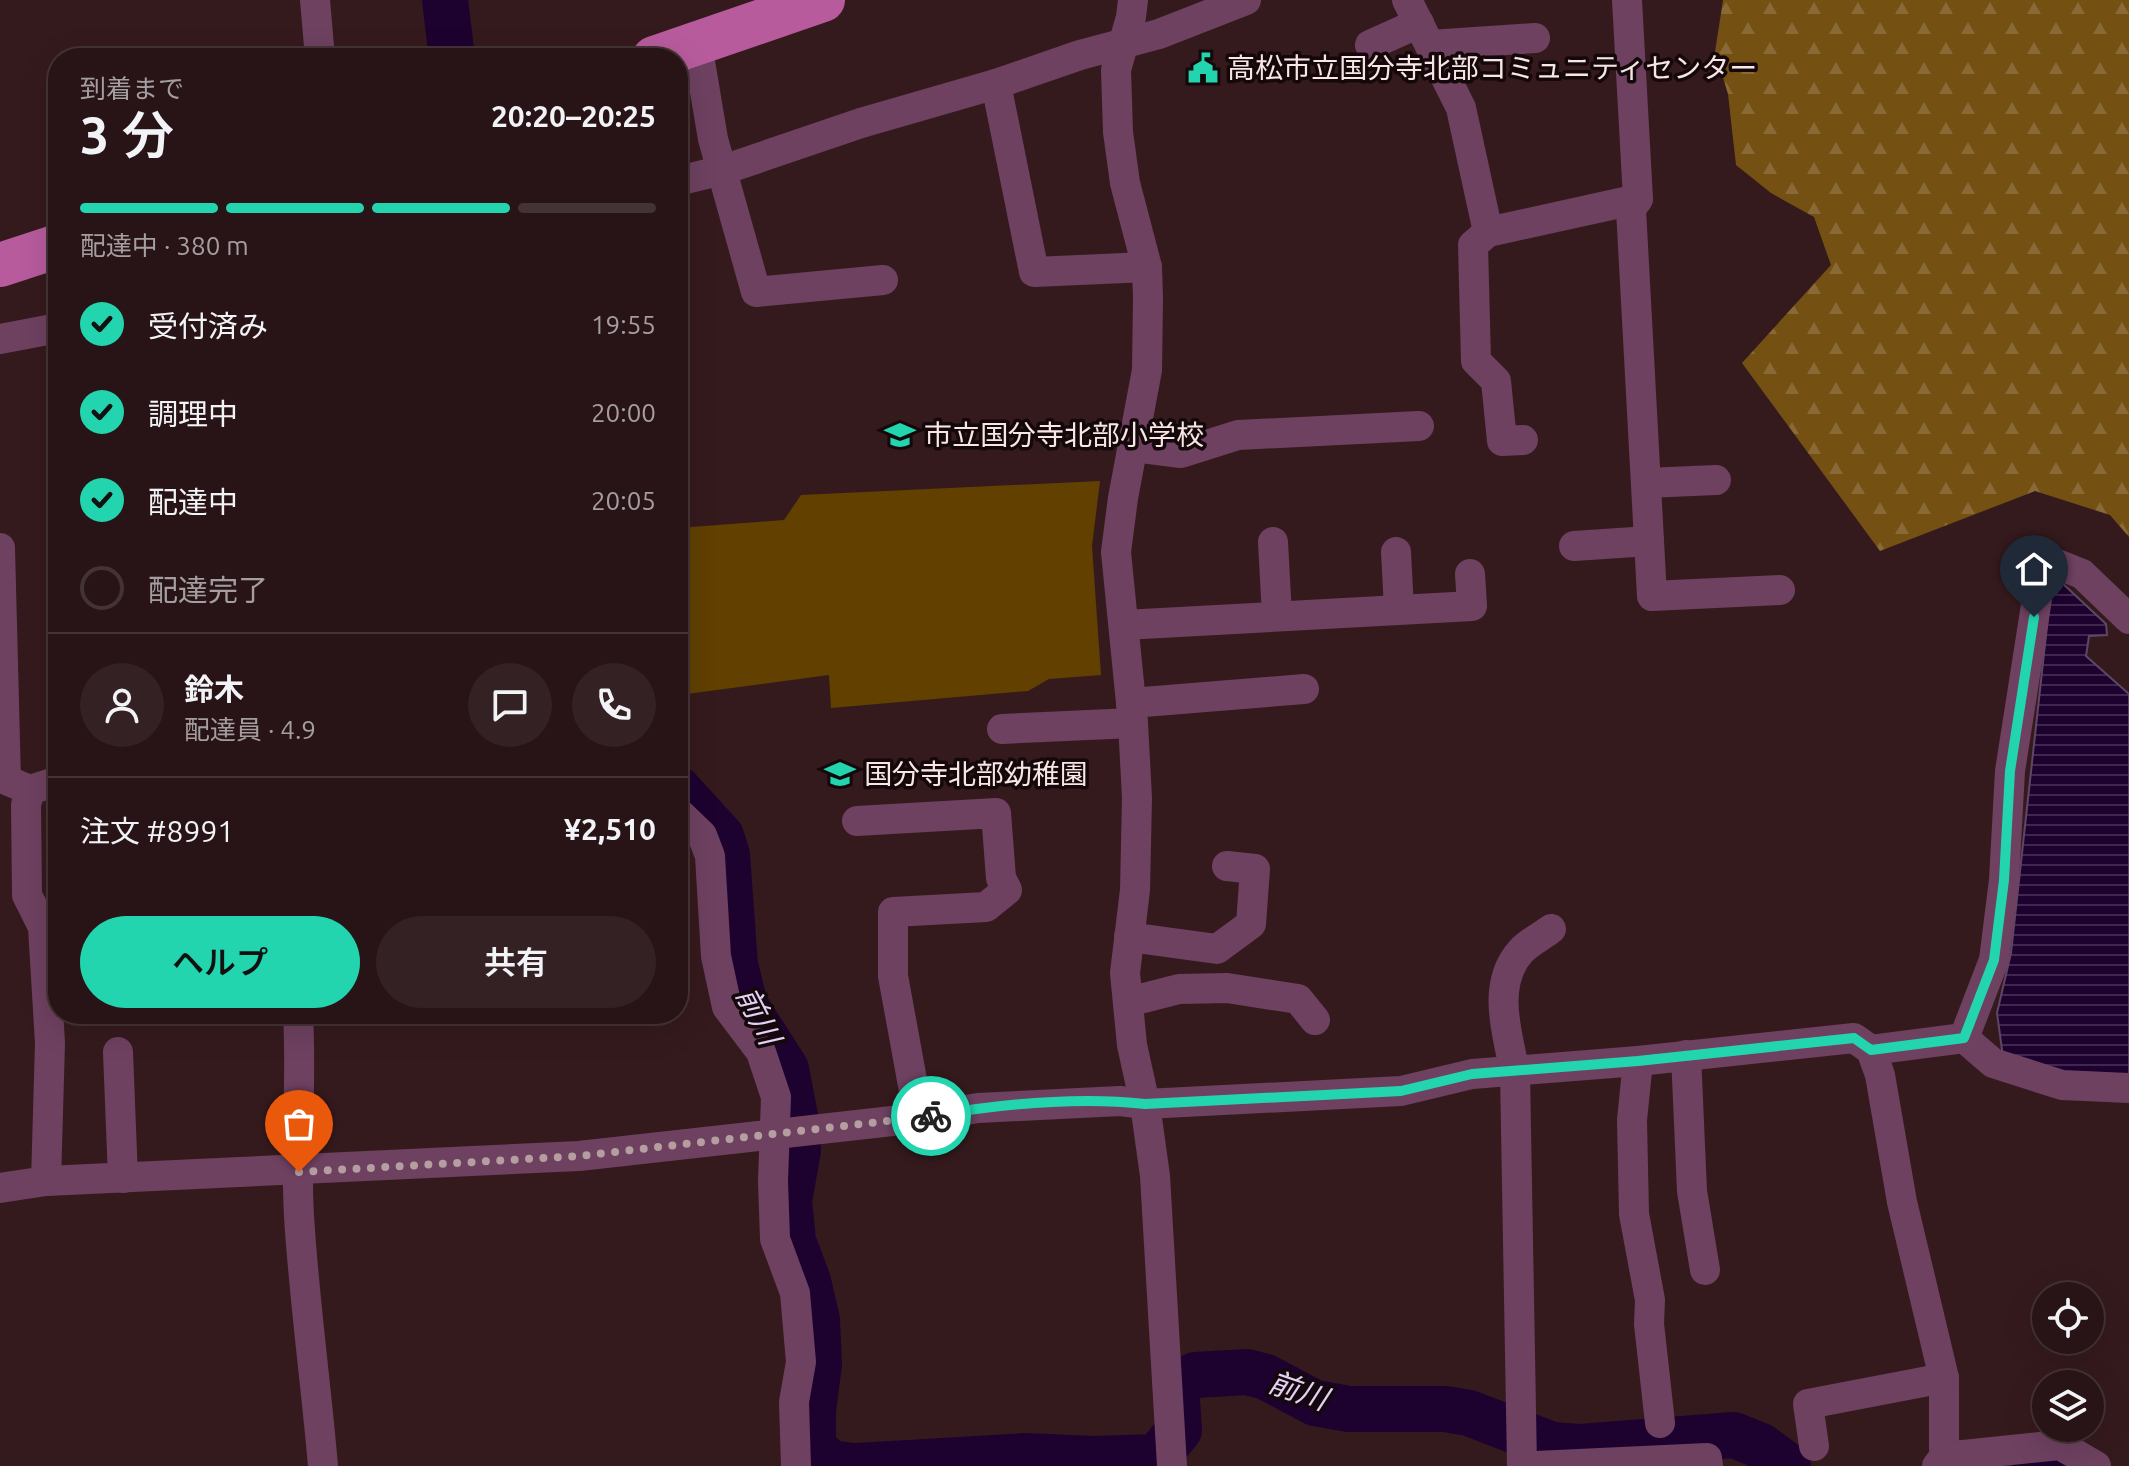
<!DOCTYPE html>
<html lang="ja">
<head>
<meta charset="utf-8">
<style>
  body { margin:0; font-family:Ubuntu,"Noto Sans JP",sans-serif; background:#342123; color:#f1f3f6; height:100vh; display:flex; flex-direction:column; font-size:30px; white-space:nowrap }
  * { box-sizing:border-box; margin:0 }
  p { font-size:26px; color:#a59ea1 }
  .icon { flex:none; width:44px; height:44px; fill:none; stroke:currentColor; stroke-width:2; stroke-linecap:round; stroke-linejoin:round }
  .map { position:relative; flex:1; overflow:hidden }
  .side { position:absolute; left:48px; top:48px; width:640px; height:976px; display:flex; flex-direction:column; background:#281416; border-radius:32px; box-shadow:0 8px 32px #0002,0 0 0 2px #443335 }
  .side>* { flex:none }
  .tools { position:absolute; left:2032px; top:1282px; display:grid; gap:16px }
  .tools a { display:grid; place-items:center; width:72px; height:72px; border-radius:50%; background:#281416; box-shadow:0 8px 32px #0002,0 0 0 2px #443335; font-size:40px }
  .pin { position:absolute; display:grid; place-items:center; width:68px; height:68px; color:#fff; margin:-82px -34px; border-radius:50% 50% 50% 0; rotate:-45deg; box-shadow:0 0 8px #0007 }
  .pin .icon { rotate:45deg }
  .courier { position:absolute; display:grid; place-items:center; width:80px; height:80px; margin:-40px; border:6px solid #22d5af; border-radius:50%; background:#fff; color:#222; box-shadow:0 2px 10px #0007 }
  .overview em { font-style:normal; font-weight:600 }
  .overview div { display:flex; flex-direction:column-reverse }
  .overview { display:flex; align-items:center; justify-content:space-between; height:136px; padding:0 32px }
  h1 { font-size:52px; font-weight:600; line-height:60px }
  .bar { display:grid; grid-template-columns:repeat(4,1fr); gap:12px 8px; align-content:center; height:96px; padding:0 32px }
  .bar i { height:10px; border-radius:6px; background:#443335 }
  .bar .active { background:#22d5af }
  .bar p { grid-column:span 4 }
  .line { display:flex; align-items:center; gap:20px; padding:0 32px; border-top:2px solid #443335 }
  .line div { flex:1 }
  .round { display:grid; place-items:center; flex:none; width:84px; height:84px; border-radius:42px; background:#342123 }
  ol { padding:0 32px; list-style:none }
  li { display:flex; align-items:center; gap:24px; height:88px }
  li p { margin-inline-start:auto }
  li .icon { padding:8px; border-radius:50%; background:#22d5af; color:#111; stroke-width:4 }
  li:last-child { color:#a59ea1 }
  li i { width:44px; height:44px; border:4px solid #443335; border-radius:50% }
  .cta { display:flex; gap:16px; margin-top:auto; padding:16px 32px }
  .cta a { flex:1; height:92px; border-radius:48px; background:#22d5af; color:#111; font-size:32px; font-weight:600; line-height:92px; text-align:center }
  .cta a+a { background:#342123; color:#f1f3f6 }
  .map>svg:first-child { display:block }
</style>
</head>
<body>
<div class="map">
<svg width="2129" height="1466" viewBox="0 0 2129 1466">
  <defs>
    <pattern id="forest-firs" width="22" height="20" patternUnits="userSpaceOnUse" patternTransform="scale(2)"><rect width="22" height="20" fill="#745013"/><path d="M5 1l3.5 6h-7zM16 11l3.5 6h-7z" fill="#896935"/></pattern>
    <pattern id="water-rules" width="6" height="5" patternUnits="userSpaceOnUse" patternTransform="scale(2)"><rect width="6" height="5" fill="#1d0230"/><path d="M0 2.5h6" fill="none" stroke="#3f274e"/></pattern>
  </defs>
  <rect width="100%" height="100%" fill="#351a1d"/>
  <path fill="url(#forest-firs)" d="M1723 0H2129V537L2110 515 2035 491 1880 551 1742 363 1831 265 1814 217 1771 193 1736 165 1728 94 1715 52Z"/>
  <path fill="#614000" d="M1100 481 1092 546 1101 675 1049 679 1028 691 831 708 829 675 679 695 678 528 784 520 801 495Z"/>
  <path fill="url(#water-rules)" stroke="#5f4667" stroke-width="2" d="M2052 581 2061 582 2106 624 2107 635 2089 636 2086 656 2129 694V1083L2071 1077 2003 1057 1997 1013 2011 953Z"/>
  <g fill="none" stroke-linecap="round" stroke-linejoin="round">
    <g stroke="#1d0230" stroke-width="46">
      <path d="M445 0 452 58"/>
      <path d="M678 789 721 836 727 855 735 965 745 1005 786 1069 796 1121 798 1150 789 1201 793 1241 808 1281 817 1320 819 1364 813 1410V1447L830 1463 853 1466"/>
      <path d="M857 1466 1026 1456 1093 1459 1157 1457 1179 1430 1176 1385 1195 1375 1247 1372 1266 1377 1315 1403 1349 1409H1445L1469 1413 1552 1445 1580 1447 1734 1435 1761 1446 1788 1466"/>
      <path d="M2035 1466 2063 1463 2067 1466"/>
    </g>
    <g stroke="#6e4160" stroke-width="30">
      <path d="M315 0 320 58"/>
      <path d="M1133 0 1131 17 1116 70 1118 132 1125 183 1147 267 1148 298 1147 370 1123 498 1116 552 1133 723 1137 798 1135 890 1125 973 1132 1045 1145 1104 1155 1176 1172 1466"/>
      <path d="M1407 0 1461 108 1488 232 1638 199"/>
      <path d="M1627 0 1638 199 1631 209 1652 596 1780 590"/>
      <path d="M697 44 713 139 756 292 883 280"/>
      <path d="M1370 45 1419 23"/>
      <path d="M1430 45 1535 38"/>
      <path d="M996 84 1034 272 1147 267"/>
      <path d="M678 181 723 170 861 123 996 84 1080 55 1159 34 1246 0"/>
      <path d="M1488 232 1473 245 1476 361 1496 381 1502 441 1523 440"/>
      <path d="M0 339 58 328"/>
      <path d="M1134 447 1181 453 1238 435 1419 426"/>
      <path d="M1646 483 1716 480"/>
      <path d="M1273 542 1277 616"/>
      <path d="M1574 546 1649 541"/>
      <path d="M0 548 6 780 30 790"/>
      <path d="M1396 552 1399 609"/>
      <path d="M1124 625 1472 606 1470 574"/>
      <path d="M1131 703 1304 689"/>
      <path d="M1002 729 1133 723"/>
      <path d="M678 812 702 835 710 856 716 956 727 1007 761 1052 776 1097 773 1181 775 1239 795 1293 801 1362 794 1402 796 1466"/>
      <path d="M857 821 996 813 1001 878 1007 890 986 907 893 912V976L919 1118"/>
      <path d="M1129 937 1217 949 1251 924 1255 869 1227 866"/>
      <path d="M1128 1002 1179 989 1227 988 1298 999 1315 1020"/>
      <path d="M298 1014C302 1081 295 1149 299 1216 304 1299 316 1383 323 1466"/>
      <path d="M1964 1038 1993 1063 2062 1085 2129 1088"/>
      <path d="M1871 1050 1964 1038 1994 960 2004 880 2010 771 2039 586 2047 560 2082 574 2129 619"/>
      <path d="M118 1052 123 1178"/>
      <path d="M1686 1055 1692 1191 1705 1270"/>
      <path d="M1638 1061 1632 1120 1634 1214 1650 1300 1649 1324 1660 1423"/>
      <path d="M46 1181 50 1043 43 927 27 895 26 805 30 790 58 781"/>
      <path d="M0 1188 46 1181 579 1156 919 1118 978 1108 1120 1101 1145 1104 1401 1091 1472 1074 1638 1061 1854 1038 1871 1050 1880 1075 1902 1202 1944 1378V1457L1937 1466"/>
      <path d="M1814 1446 1808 1404 1944 1378"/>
      <path d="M1944 1457 2060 1445 2096 1466"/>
      <path d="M1522 1466 1515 1072C1507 1033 1491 984 1521 951 1528 943 1542 936 1551 929"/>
      <path d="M1536 1466 1707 1458 1708 1466"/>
    </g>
    <g stroke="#b75b9d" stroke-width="44">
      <path d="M654 58 823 0"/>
      <path d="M0 265 58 246"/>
    </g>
  </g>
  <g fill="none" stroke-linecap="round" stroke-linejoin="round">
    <path stroke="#b49ea0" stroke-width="8" stroke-dasharray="0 14.4" d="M299 1172 579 1156 931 1116"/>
    <path stroke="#22d5af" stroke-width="10" d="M931 1116C1001 1104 1075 1096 1145 1104L1401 1091 1472 1074 1638 1061 1854 1038 1871 1050 1964 1038 1994 960 2004 880 2010 771 2034 617"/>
  </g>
  <defs>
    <g id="civic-bare" transform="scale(2.4)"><path d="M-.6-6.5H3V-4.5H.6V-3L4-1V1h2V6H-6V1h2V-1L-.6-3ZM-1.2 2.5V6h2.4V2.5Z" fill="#22d5af" stroke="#14080a" stroke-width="2.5" paint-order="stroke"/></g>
    <g id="school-bare" transform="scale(2.4)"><path d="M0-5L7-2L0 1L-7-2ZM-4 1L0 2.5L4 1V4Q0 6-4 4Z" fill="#22d5af" stroke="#14080a" stroke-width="2.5" paint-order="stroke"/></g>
  </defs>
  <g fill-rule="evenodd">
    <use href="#civic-bare" x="1203" y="68"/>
    <use href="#school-bare" x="900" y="435"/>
    <use href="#school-bare" x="840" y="774"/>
  </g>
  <g text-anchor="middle" stroke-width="7" stroke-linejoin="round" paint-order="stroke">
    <g font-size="28" fill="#f8e5e6" stroke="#14080a" text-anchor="start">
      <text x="1227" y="78">高松市立国分寺北部コミュニティセンター</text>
      <text x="924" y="445">市立国分寺北部小学校</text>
      <text x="864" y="784">国分寺北部幼稚園</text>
    </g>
    <g font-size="30" font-style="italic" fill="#e2d0f6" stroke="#14080a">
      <text transform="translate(758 1016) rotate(63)" y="10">前川</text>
      <text transform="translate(1298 1391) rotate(19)" y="10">前川</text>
    </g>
  </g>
</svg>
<div class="tools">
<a><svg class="icon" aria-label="locate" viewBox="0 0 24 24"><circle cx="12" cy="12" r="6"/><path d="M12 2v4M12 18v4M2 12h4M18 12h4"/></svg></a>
<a><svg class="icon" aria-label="layers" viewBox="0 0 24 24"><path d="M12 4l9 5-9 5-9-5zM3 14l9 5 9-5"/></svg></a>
</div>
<div class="pin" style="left:299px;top:1172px;background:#ea580c"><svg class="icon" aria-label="bag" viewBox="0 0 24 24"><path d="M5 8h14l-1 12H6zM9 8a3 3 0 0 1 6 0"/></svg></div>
<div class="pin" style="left:2034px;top:617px;background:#1f2937"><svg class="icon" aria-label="home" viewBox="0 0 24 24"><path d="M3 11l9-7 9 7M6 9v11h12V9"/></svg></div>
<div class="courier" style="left:931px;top:1116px"><svg class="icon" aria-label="bike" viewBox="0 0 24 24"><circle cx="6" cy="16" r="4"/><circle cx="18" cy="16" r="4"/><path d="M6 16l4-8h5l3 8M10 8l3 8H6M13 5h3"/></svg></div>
<section class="side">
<div class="overview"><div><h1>3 分</h1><p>到着まで</p></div><em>20:20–20:25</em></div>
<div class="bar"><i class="active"></i><i class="active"></i><i class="active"></i><i></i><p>配達中 · 380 m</p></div>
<ol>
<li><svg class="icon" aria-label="check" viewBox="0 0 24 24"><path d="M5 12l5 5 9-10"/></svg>受付済み<p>19:55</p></li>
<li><svg class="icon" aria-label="check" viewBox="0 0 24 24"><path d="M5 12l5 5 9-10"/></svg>調理中<p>20:00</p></li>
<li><svg class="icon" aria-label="check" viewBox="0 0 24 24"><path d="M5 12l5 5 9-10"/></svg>配達中<p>20:05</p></li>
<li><i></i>配達完了</li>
</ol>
<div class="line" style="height:144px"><a class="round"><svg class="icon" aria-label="person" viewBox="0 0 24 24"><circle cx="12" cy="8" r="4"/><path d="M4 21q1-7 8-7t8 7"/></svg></a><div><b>鈴木</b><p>配達員 · 4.9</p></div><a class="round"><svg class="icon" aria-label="chat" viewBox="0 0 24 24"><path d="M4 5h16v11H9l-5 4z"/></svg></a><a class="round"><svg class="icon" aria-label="phone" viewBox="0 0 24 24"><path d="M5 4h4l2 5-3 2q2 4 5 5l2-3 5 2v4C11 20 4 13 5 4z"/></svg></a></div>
<div class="line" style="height:104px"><div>注文 #8991</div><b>¥2,510</b></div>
<div class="cta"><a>ヘルプ</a><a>共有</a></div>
</section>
</div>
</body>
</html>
